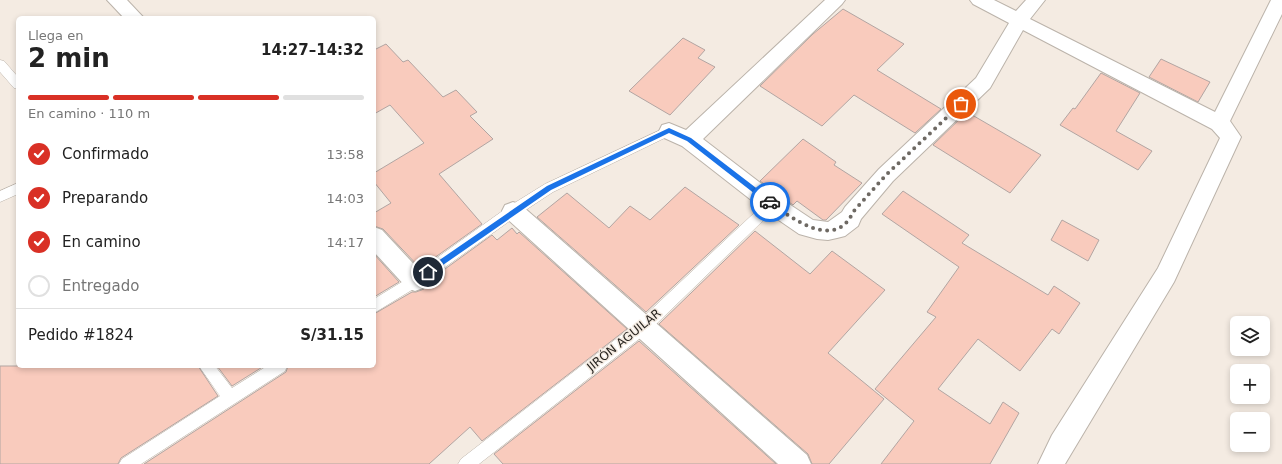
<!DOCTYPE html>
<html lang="es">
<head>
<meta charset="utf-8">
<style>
  body { margin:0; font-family:"DejaVu Sans",sans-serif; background:#f2f2f2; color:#222; height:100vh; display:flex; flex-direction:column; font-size:15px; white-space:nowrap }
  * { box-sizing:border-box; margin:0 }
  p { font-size:13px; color:#767676 }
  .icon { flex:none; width:22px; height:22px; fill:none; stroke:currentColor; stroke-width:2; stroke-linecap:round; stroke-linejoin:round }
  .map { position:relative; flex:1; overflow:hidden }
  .side { position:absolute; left:16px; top:16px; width:360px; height:352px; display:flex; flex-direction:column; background:#fff; border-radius:6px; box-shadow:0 2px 6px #0003 }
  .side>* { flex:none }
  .buttons { position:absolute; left:1230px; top:316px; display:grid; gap:8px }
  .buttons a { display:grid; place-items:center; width:40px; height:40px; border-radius:6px; background:#fff; box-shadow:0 2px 6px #0003; font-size:20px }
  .pin { position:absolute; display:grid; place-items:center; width:34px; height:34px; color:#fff; margin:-17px; border:2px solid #fff; border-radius:50%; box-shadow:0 1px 4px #0007 }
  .courier { position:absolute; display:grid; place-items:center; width:40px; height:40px; margin:-20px; border:3px solid #1a73e8; border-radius:50%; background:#fff; color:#222; box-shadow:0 1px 5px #0007 }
  .summary em { font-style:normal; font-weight:700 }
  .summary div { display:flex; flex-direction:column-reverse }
  .summary { display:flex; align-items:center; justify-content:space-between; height:68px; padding:0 12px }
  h1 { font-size:26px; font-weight:700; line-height:30px }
  .bar { display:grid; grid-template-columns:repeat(4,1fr); gap:6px 4px; align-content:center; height:48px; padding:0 12px }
  .bar i { height:5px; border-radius:3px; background:#e0e0e0 }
  .bar .on { background:#d93025 }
  .bar p { grid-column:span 4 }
  .line { display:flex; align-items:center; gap:10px; padding:0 12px; border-top:1px solid #e0e0e0 }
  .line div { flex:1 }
  ol { padding:0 12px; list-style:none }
  li { display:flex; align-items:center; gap:12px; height:44px }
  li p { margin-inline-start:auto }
  li .icon { padding:4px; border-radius:50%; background:#d93025; color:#fff; stroke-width:4 }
  li:last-child { color:#767676 }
  li i { width:22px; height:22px; border:2px solid #e0e0e0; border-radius:50% }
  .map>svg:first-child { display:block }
</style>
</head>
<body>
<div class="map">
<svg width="1282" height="464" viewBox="0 0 1282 464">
  <rect width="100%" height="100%" fill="#f4ebe2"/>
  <g fill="#f9cbbd" stroke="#b2a5a2">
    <path d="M843 9 904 44 877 70 941 109 915 133 854 95 822 126 760 86 813 34Z"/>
    <path d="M683 38 705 50 698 58 715 67 670 115 629 91Z"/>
    <path d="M386 44 403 62 408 60 443 97 456 90 477 112 470 116 493 139 439 174 482 224 420 268 383 229 374 226V213L391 203 374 182V173L424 143 390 105 374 114V50Z"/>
    <path d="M1161 59 1210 82 1198 102 1149 77Z"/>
    <path d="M1101 73 1140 93 1116 131 1152 151 1138 170 1060 125 1073 108 1075 109Z"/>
    <path d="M967 112 1041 155 1010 193 933 145Z"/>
    <path d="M803 139 836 162 834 165 862 183 826 220H823L797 201 793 205 760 181Z"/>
    <path d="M685 187 739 225 646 312 537 217 567 193 609 228 630 206 650 220Z"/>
    <path d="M903 191 969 235 962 243 1048 295 1054 286 1080 303 1059 334 1052 329 1020 371 978 339 938 389 990 424 1003 402 1019 413 990 464H881L914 421 875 389 936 317 927 312 959 267 882 214Z"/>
    <path d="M1062 220 1099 240 1088 261 1051 240Z"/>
    <path d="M512 228 517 234 519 232 627 329 482 441 470 427 429 464H144L286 372 288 366H374V314L412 292H416L424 289 427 282 492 235 497 240Z"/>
    <path d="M755 231 810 274 832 251 885 290 828 353 884 399 829 464H812L808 454 659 324Z"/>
    <path d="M374 254 399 282 374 297Z"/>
    <path d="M639 341 776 464H503L494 454Z"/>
    <path d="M0 366H198L218 396 121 458 118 464H0Z"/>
    <path d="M217 366H264L232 386Z"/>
  </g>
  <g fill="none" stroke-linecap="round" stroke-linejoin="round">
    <g stroke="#bbb3aa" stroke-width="1">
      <g id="lane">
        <path d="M0 60 4 61 18 77V89L14 88 0 72Z"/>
        <path d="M669 126 673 128 675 131 673 134 553 192 518 215 420 285 374 313V299L410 277 508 207 545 184Z"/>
        <path d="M18 183V194L0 202V191Z"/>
        <path d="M772 199 776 200 778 204 776 208 648 332 479 464H458L461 459 638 322 768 200Z"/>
        <path d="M199 366H215L232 388 267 366H287L285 371 141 464H119L122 459 220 396Z"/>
      </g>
    </g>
    <g stroke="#bbb3aa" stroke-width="2">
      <g id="street">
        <path d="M107 0H127L144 18H124Z"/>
        <path d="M825 0H845L842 4 703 139 780 198 813 220 828 222 842 212 845 207 879 169 976 78 1009 23 973 4 970 0H994L1016 11 1026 0H1045L1030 19 1215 112 1271 0H1282V14L1230 121 1241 137 1174 282 1065 464H1038L1052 435 1158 268 1220 138 1212 129 1023 30 990 88 893 181 861 219 858 226 845 236 837 238 828 240 817 239 799 234 764 210 682 146 662 137 659 131 662 125 669 123 686 130Z"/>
        <path d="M513 202 521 205 807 455 811 464H778L505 217 502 211 505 205Z"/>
        <path d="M374 227 382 230 423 274 426 281 423 288 415 291 407 288 374 252Z"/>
      </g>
    </g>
    <use href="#lane" fill="#fff" fill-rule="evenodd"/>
    <use href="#street" fill="#fff" fill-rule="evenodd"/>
  </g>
  <path fill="#1a73e8" d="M669 128 691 138 773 201V204H768L687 141 669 133 551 190 430 274H425V270L547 186Z"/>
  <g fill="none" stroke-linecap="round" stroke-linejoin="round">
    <path stroke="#6e6963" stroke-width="4" stroke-dasharray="0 7.2" d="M770 202C792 219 836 251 853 212L886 175 961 104"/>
  </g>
  <g text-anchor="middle" stroke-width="3" stroke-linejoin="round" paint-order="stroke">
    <g font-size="12" fill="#26231f" stroke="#f4ebe2">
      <text transform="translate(624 340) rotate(-39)" y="4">JIRÓN AGUILAR</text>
    </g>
  </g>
</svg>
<div class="buttons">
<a><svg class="icon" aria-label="layers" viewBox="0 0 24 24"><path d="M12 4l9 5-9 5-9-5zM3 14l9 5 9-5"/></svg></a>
<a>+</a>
<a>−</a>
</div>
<div class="pin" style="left:961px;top:104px;background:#ea580c"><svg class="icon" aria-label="bag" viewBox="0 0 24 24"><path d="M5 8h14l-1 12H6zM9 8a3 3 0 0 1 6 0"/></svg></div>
<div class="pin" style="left:428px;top:272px;background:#1f2937"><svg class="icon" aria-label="home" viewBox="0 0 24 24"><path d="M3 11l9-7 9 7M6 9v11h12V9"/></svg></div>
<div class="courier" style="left:770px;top:202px"><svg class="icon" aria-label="car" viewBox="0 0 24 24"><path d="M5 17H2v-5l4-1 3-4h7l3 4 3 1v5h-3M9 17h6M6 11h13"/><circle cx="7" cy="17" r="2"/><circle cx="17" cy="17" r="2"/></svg></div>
<section class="side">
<div class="summary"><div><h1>2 min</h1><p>Llega en</p></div><em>14:27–14:32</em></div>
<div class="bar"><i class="on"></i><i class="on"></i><i class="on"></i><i></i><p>En camino · 110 m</p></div>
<ol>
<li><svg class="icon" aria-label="check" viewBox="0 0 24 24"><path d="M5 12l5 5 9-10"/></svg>Confirmado<p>13:58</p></li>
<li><svg class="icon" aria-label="check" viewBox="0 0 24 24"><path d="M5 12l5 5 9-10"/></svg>Preparando<p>14:03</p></li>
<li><svg class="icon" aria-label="check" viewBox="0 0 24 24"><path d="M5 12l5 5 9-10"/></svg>En camino<p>14:17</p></li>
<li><i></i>Entregado</li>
</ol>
<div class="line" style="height:52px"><div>Pedido #1824</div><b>S/31.15</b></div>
</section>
</div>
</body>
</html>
